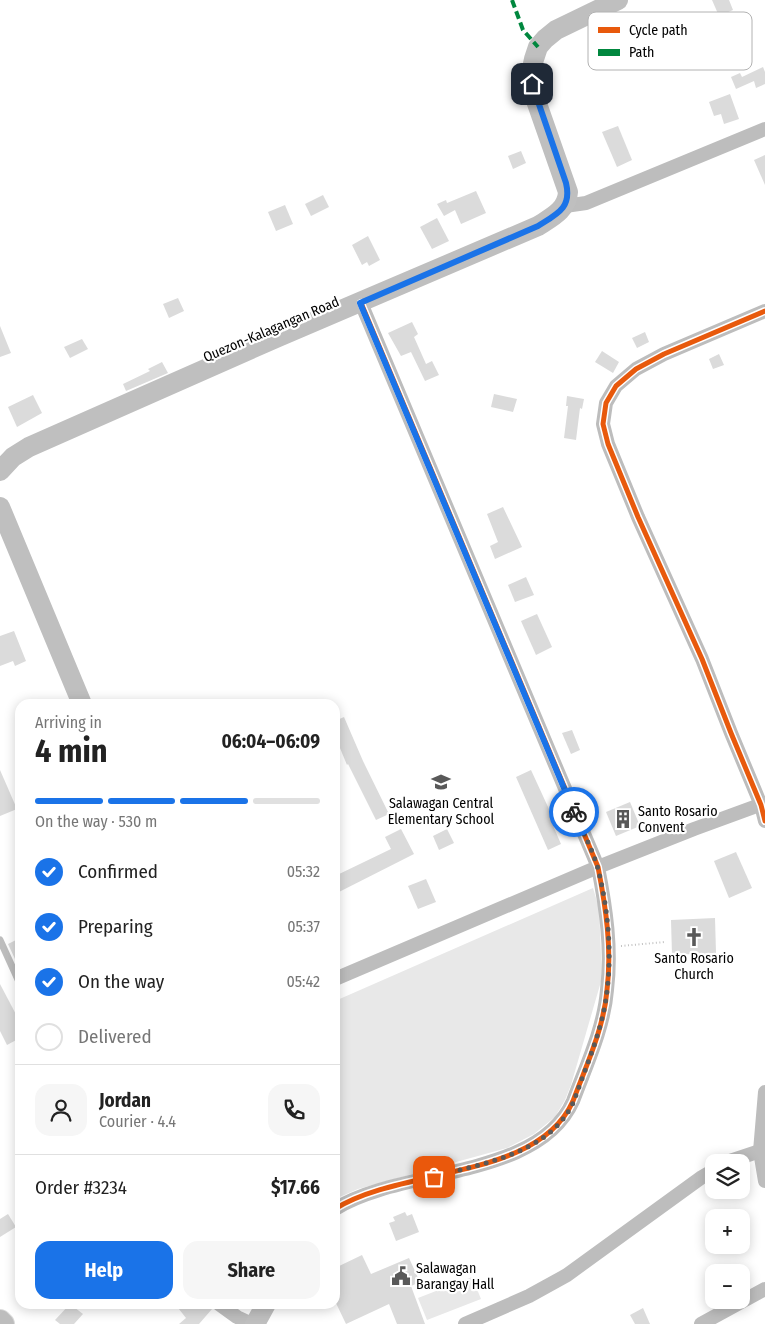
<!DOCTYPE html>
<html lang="en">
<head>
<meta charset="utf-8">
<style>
  body { margin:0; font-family:"Fira Sans Condensed",sans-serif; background:#f6f6f6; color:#222; height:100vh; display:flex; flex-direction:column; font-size:19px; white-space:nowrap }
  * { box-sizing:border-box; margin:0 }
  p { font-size:16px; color:#767676 }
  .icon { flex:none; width:28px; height:28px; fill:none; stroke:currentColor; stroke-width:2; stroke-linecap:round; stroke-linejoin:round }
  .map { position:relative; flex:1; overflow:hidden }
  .panel { position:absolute; left:15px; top:699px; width:325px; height:610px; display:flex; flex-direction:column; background:#fff; border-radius:15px; box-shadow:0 2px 12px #0003 }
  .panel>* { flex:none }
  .tools { position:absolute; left:705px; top:1154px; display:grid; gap:10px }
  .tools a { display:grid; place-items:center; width:45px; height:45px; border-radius:10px; background:#fff; box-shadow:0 2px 12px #0003; font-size:25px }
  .pin { position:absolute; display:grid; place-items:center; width:42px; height:42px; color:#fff; margin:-21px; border-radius:10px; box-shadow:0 2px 8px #0006 }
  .courier { position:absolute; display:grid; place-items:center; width:50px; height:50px; margin:-25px; border:4px solid #1a73e8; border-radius:50%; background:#fff; color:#222; box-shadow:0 1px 6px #0007 }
  .summary em { font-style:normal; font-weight:700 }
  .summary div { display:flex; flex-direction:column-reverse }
  .summary { display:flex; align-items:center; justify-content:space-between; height:85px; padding:0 20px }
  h1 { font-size:32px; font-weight:700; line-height:38px }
  .bar { display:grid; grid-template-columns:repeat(4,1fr); gap:8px 5px; align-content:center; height:60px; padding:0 20px }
  .bar i { height:6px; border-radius:4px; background:#e0e0e0 }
  .bar .selected { background:#1a73e8 }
  .bar p { grid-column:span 4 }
  .line { display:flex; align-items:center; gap:12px; padding:0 20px; border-top:1px solid #e0e0e0 }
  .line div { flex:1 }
  .round { display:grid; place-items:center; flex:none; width:52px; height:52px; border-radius:15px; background:#f6f6f6 }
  ol { padding:0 20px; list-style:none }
  li { display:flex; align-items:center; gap:15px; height:55px }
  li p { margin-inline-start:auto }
  li .icon { padding:5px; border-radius:50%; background:#1a73e8; color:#fff; stroke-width:4 }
  li:last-child { color:#767676 }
  li i { width:28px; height:28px; border:2px solid #e0e0e0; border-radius:50% }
  .primary-button { display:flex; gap:10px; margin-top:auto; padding:10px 20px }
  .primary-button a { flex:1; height:58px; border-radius:15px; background:#1a73e8; color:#fff; font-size:20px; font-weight:700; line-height:58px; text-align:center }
  .primary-button a+a { background:#f6f6f6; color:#222 }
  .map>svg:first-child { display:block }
</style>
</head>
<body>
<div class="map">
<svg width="765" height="1324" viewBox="0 0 765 1324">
  <rect width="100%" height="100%" fill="#fff"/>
  <g fill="#e8e8e8">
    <path d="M593 888 599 908 602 978 571 1085 565 1100 555 1117 534 1134 507 1148 358 1189 335 1199V1001Z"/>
    <path d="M472 1277 481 1299 427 1320 418 1298Z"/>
  </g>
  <g fill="#dbdbdb">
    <path d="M712 0H729L733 10 719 16Z"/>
    <path d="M763 67 765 72V84L756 88 754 81 736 89 731 77 740 73 742 77Z"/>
    <path d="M730 94 739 119 724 124 721 114 714 116 709 102Z"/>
    <path d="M618 126 632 160 617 167 602 132Z"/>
    <path d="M521 151 526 163 513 169 508 156Z"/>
    <path d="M765 155V185L754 160Z"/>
    <path d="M476 191 486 213 461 224 455 210 444 216 437 204 446 200 447 203Z"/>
    <path d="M323 195 329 207 311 216 305 204Z"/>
    <path d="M285 205 293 224 276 231 268 212Z"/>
    <path d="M437 218 449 241 432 249 420 227Z"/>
    <path d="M368 236 380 260 369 266 367 262 362 265 352 245Z"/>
    <path d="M178 298 184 311 169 318 163 304Z"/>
    <path d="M412 322 418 334 414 337 426 364 432 361 439 375 425 381 411 352 401 356 388 333Z"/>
    <path d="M0 326 11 353 0 357Z"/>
    <path d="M645 332 649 342 637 348 632 338Z"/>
    <path d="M82 339 88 349 70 358 64 347Z"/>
    <path d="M602 351 619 362 613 373 595 362Z"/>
    <path d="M719 354 724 365 713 369 709 359Z"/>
    <path d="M162 362 168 373 126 391 123 384 150 371 148 369Z"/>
    <path d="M494 394 517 399 513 412 491 407Z"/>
    <path d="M33 395 42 413 17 427 8 407Z"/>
    <path d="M567 396 584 399 582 409 580 408 576 440 564 438 568 406H566Z"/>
    <path d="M503 507 522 547 495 559 490 546 498 542 487 514Z"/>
    <path d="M526 577 534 595 515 602 508 585Z"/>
    <path d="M537 614 552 647 536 655 521 621Z"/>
    <path d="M14 631 26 661 15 666 13 661 0 666V636Z"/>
    <path d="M344 717 363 761 389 814 376 820 348 764 347 765 335 736V721Z"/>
    <path d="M572 730 580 750 571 754 562 733Z"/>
    <path d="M0 770 17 809 0 816Z"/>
    <path d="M531 770 554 820 551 821 561 844 548 850 516 777Z"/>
    <path d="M630 802 640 826 616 836 606 812Z"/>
    <path d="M401 829 414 854 335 894V876L391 849 385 837Z"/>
    <path d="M447 829 454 843 439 850 433 836Z"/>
    <path d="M736 852 752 888 729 898 714 861Z"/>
    <path d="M426 879 436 902 418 909 408 886Z"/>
    <path d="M715 918 716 953 672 955 671 920Z"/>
    <path d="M20 938V957L15 959 8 944Z"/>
    <path d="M0 984 20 1022V1038L7 1045 0 1031Z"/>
    <path d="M405 1212 407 1216 412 1214 419 1232 396 1241 389 1223 395 1221 393 1217Z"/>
    <path d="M8 1214 16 1227 0 1237V1219Z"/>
    <path d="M362 1255 371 1274 409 1258 420 1282 411 1286 425 1324H397L389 1304 346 1324 335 1301V1268Z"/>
    <path d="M70 1304 83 1314 74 1324H60L55 1320Z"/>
    <path d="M175 1304H210L212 1309 199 1324H179L186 1318Z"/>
    <path d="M643 1308 650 1324H635L630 1315Z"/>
  </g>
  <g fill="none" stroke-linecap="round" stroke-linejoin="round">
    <g stroke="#dbdbdb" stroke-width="24">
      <path id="trunk" d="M0 1321 3 1324"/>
    </g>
    <path stroke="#c2c2c2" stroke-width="2" stroke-dasharray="1 2.5" stroke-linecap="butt" d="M621 946 665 942"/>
    <path stroke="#bdbdbd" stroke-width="7" d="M0 940 20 984"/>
    <g stroke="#bdbdbd" stroke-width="14">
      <path d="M565 206 586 203 765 129"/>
      <path d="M765 311 664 354 636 369 616 386 606 403 603 424 608 444 638 517 702 659 731 733 761 805 765 821"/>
      <path d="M335 979 598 867 694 829 765 803"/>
      <path d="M765 1092 760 1151 765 1181"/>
      <path d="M727 1162 760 1151H765"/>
      <path d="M335 1209C401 1167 538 1180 573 1101 586 1066 604 1028 607 990 612 949 606 908 598 867L361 303"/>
      <path d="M219 1304 237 1317 252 1324"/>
      <path d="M465 1324 529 1296 567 1275 702 1177 714 1170"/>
      <path d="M701 1324 765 1289"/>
    </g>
    <g stroke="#bfbfbf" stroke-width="20">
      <path d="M0 471 13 457 29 447 278 337 538 226C552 217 567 210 568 192L534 95 531 73 534 59 538 47 545 39 556 30 618 0"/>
      <path d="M0 507 82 704"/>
      <path d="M255 1324 266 1304"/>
    </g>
    <use href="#trunk" stroke="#bdbdbd" stroke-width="22"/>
    <path stroke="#00873e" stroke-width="4" stroke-dasharray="8 4" stroke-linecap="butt" d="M512 0 523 30 538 47"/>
    <g stroke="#fff" stroke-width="8">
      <g id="cycleway">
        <path d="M765 311 664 354 636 369 616 386 606 403 603 424 608 444 638 517 702 659 731 733 761 805 765 821"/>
        <path d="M335 1209C401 1167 538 1180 573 1101 586 1066 604 1028 607 990 612 949 606 908 598 867L361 303"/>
      </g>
    </g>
    <use href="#cycleway" stroke="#e8590c" stroke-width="5"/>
  </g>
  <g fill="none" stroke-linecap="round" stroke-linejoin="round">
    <path stroke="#595959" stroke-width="5" stroke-dasharray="0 9" d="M434 1177C483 1163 550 1154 574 1101 586 1066 603 1029 607 991 612 952 608 908 598 869 593 850 582 831 574 812"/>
    <path stroke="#1a73e8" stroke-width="6" d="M532 84 566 183C572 208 557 214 538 226L360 303 574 812"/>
  </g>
  <defs>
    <g id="school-bare" transform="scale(1.5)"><path d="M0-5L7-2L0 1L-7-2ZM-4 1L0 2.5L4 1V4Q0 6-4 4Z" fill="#595959" stroke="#fff" stroke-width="2.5" paint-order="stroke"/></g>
    <g id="building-bare" transform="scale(1.5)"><path d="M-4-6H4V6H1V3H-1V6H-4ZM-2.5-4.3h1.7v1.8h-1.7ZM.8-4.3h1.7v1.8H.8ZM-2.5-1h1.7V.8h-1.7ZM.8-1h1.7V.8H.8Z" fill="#595959" stroke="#fff" stroke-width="2.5" paint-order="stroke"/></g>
    <g id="church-bare" transform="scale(1.5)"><path d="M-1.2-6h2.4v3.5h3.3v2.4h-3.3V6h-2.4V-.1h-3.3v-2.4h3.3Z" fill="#595959" stroke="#fff" stroke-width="2.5" paint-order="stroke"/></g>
    <g id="civic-bare" transform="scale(1.5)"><path d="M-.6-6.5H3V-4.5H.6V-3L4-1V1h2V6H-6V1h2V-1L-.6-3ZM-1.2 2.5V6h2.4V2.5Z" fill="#595959" stroke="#fff" stroke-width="2.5" paint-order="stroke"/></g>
  </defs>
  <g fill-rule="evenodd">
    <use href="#school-bare" x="441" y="782"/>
    <use href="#building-bare" x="623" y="819"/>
    <use href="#church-bare" x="694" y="937"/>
    <use href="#civic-bare" x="401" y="1276"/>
  </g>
  <g text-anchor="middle" stroke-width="4.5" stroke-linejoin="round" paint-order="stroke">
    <g font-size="14" fill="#000" stroke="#fff">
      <text transform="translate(271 329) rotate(-23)" y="5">Quezon-Kalagangan Road</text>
    </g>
    <g font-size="14" fill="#000" stroke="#fff">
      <text x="441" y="808">Salawagan Central<tspan x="441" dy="16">Elementary School</tspan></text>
      <text x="638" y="816" text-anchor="start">Santo Rosario<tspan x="638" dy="16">Convent</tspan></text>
      <text x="694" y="963">Santo Rosario<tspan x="694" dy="16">Church</tspan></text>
      <text x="416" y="1273" text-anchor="start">Salawagan<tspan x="416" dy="16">Barangay Hall</tspan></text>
    </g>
  </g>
  <rect x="588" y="12" width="164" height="58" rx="8" fill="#fff" stroke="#b2b2b2" stroke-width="1"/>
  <rect x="598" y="27" width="22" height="6" fill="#e8590c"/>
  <rect x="598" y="49" width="22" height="7" fill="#00873e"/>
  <g font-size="14" fill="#000">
    <text x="629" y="35">Cycle path</text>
    <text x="629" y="57">Path</text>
  </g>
</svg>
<div class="tools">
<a><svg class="icon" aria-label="layers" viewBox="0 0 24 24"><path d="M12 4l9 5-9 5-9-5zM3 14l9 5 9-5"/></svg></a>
<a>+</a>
<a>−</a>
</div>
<div class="pin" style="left:434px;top:1177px;background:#ea580c"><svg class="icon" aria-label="bag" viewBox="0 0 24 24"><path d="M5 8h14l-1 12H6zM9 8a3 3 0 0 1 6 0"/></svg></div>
<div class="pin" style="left:532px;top:84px;background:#1f2937"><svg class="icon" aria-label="home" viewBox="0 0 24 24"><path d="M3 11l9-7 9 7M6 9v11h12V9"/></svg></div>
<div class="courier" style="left:574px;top:812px"><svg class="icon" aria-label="bike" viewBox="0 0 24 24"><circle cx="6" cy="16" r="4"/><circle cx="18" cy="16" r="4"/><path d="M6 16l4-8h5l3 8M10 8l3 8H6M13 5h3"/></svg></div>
<section class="panel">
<div class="summary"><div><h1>4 min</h1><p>Arriving in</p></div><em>06:04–06:09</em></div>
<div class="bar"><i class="selected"></i><i class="selected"></i><i class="selected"></i><i></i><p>On the way · 530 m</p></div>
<ol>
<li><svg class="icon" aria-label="check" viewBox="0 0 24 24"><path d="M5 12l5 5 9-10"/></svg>Confirmed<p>05:32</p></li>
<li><svg class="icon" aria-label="check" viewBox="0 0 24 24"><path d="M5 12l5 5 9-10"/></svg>Preparing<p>05:37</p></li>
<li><svg class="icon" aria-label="check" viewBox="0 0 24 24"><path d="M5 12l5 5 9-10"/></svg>On the way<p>05:42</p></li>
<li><i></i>Delivered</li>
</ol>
<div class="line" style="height:90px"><a class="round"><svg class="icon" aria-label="person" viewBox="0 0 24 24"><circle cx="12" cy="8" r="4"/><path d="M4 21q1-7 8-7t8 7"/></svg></a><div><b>Jordan</b><p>Courier · 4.4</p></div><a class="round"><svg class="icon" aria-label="phone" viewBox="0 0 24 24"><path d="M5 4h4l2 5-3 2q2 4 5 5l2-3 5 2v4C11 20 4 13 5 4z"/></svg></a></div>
<div class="line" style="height:65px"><div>Order #3234</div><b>$17.66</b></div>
<div class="primary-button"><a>Help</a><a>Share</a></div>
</section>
</div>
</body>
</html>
